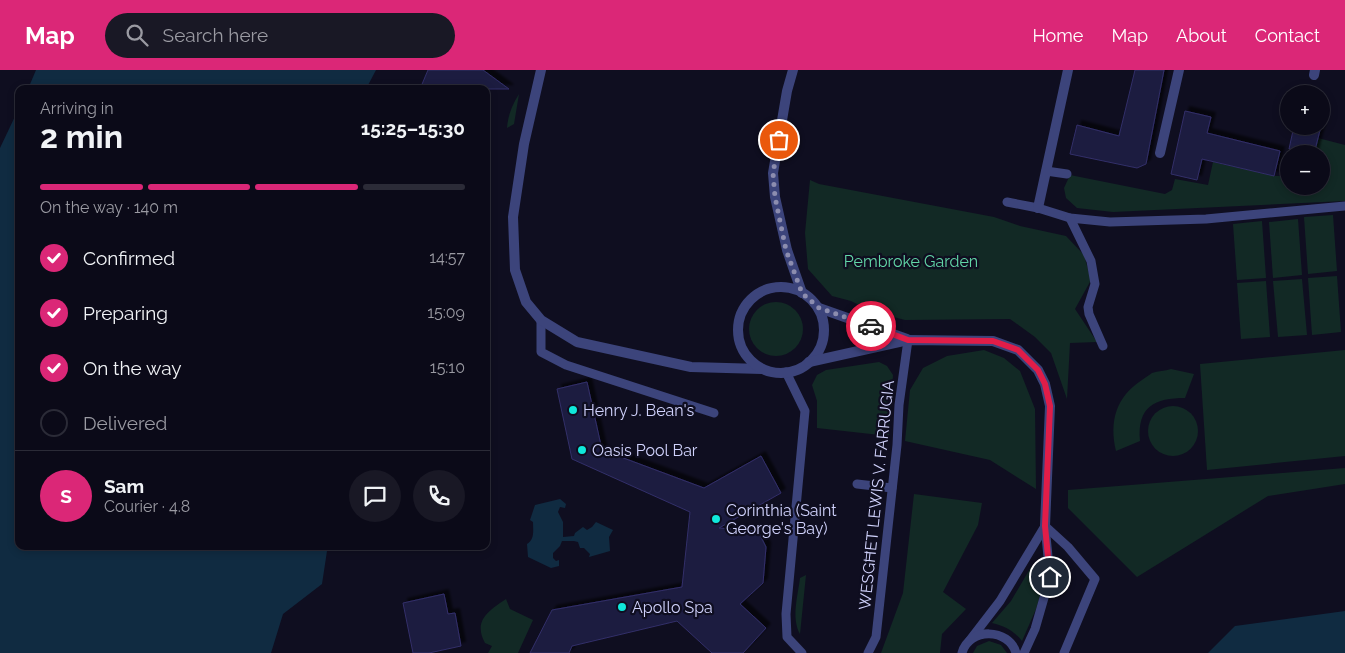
<!DOCTYPE html>
<html lang="en">
<head>
<meta charset="utf-8">
<style>
  body { margin:0; font-family:Raleway,sans-serif; background:#191825; color:#f1f3f6; height:100vh; display:flex; flex-direction:column; font-size:19px; white-space:nowrap }
  * { box-sizing:border-box; margin:0 }
  p { font-size:16px; color:#9a9aa2 }
  .icon { flex:none; width:28px; height:28px; fill:none; stroke:currentColor; stroke-width:2; stroke-linecap:round; stroke-linejoin:round }
  .map { position:relative; flex:1; overflow:hidden }
  .panel { position:absolute; left:15px; top:15px; width:475px; height:465px; display:flex; flex-direction:column; background:#0b0a18; border-radius:10px; box-shadow:0 2px 8px #0003,0 0 0 1px #2b2b37 }
  .panel>* { flex:none }
  .buttons { position:absolute; left:1280px; top:15px; display:grid; gap:10px }
  .buttons a { display:grid; place-items:center; width:50px; height:50px; border-radius:50%; background:#0b0a18; box-shadow:0 2px 8px #0003,0 0 0 1px #2b2b37; font-size:25px }
  .pin { position:absolute; display:grid; place-items:center; width:42px; height:42px; color:#fff; margin:-21px; border:2px solid #fff; border-radius:50%; box-shadow:0 1px 5px #0007 }
  .courier { position:absolute; display:grid; place-items:center; width:50px; height:50px; margin:-25px; border:4px solid #e11d48; border-radius:50%; background:#fff; color:#222; box-shadow:0 1px 6px #0007 }
  .overview em { font-style:normal; font-weight:700 }
  .overview div { display:flex; flex-direction:column-reverse }
  .overview { display:flex; align-items:center; justify-content:space-between; height:85px; padding:0 25px }
  h1 { font-size:32px; font-weight:700; line-height:38px }
  .bar { display:grid; grid-template-columns:repeat(4,1fr); gap:8px 5px; align-content:center; height:60px; padding:0 25px }
  .bar i { height:6px; border-radius:4px; background:#2b2b37 }
  .bar .on { background:#db2777 }
  .bar p { grid-column:span 4 }
  .line { display:flex; align-items:center; gap:12px; padding:0 25px; border-top:1px solid #2b2b37 }
  .line div { flex:1 }
  .round { display:grid; place-items:center; flex:none; width:52px; height:52px; border-radius:26px; background:#191825 }
  ol { padding:0 25px; list-style:none }
  li { display:flex; align-items:center; gap:15px; height:55px }
  li p { margin-inline-start:auto }
  li .icon { padding:5px; border-radius:50%; background:#db2777; color:#fff; stroke-width:4 }
  li:last-child { color:#9a9aa2 }
  li i { width:28px; height:28px; border:2px solid #2b2b37; border-radius:50% }
  header { display:flex; align-items:center; gap:30px; box-sizing:border-box; height:70px; padding:0 25px; background:#db2777; color:#fff }
  header strong { font-size:24px }
  nav { display:flex; gap:28px; margin-inline-start:auto; font-size:18px }
  .search { width:350px; height:45px; background:#191825; display:flex; align-items:center; gap:12px; box-sizing:border-box; padding:0 18px; border-radius:28px; color:#9a9aa2; font-size:19px }
  .map>svg:first-child { display:block }
</style>
</head>
<body>
<header>
<strong>Map</strong>
<div class="search"><svg class="icon" aria-label="search" viewBox="0 0 24 24"><circle cx="10" cy="10" r="6"/><path d="M15 15l6 6"/></svg>Search here</div>
<nav><a>Home</a><a>Map</a><a>About</a><a>Contact</a></nav>
</header>
<div class="map">
<svg width="1345" height="583" viewBox="0 0 1345 583">
  <defs>
    <filter id="shadow"><feDropShadow dx="4.5" dy="-4.5" stdDeviation="1" flood-color="#0009"/></filter>
  </defs>
  <rect width="100%" height="100%" fill="#0f0e20"/>
  <g fill="#122925">
    <path d="M519 24 514 54 507 58C508 45 512 35 519 24Z"/>
    <path d="M1318 68 1345 75V131L1113 142 1077 138 1066 128 1064 118 1070 105 1165 124 1172 120 1175 109 1208 115 1213 92 1274 106H1286L1289 79 1313 84H1289V116H1321V84H1314Z"/>
    <path d="M810 110 819 114 994 147 1020 156 1066 166 1084 185 1091 210 1075 239 1097 272 1070 273 1067 329 1051 283 1035 267 1010 249 905 250 871 241 851 231 832 226 808 199 805 163Z"/>
    <path d="M1333 145 1337 201 1308 204 1304 147Z"/>
    <path d="M1298 149 1302 205 1273 208 1269 152Z"/>
    <path d="M1262 151 1266 208 1237 210 1233 154Z"/>
    <path d="M1337 206 1341 262 1312 265 1308 208Z"/>
    <path d="M1302 209 1307 265 1278 267 1273 211Z"/>
    <path d="M1266 211 1270 267 1241 269 1237 213Z"/>
    <circle cx="776" cy="259" r="27"/>
    <path d="M984 280 1004 288 1020 301 1035 339 1036 419 990 390 905 371 910 320 923 298 947 286Z"/>
    <path d="M1345 280V386L1207 400 1200 294Z"/>
    <path d="M879 292 887 296 893 305 889 366 817 358V331L812 315 817 305 826 300Z"/>
    <path d="M1171 299 1194 304 1185 328C1155 328 1137 336 1140 371L1116 381C1109 351 1116 327 1142 310 1145 308 1149 305 1152 303 1158 301 1165 301 1171 299Z"/>
    <circle cx="1173" cy="361" r="25"/>
    <path d="M1345 398V414L1268 426 1137 507 1068 438V420Z"/>
    <path d="M914 424 982 433 978 455 943 522 966 539 942 564 940 583H881L903 523Z"/>
    <path d="M1038 493 1045 496 1047 503 1036 539 1022 571C1014 561 1005 556 992 553L1011 531 1031 497Z"/>
    <path d="M806 505 800 564C791 548 798 525 800 508Z"/>
    <path d="M506 529 510 539 533 550 518 583H488L492 576 485 573C473 551 488 541 506 529Z"/>
    <path d="M989 571 1001 575 1007 583H973L977 576Z"/>
  </g>
  <g fill="#102b41">
    <path d="M36 0H376L366 19H28Z"/>
    <path d="M19 38V476H318L327 481 322 514 283 544 271 583H0V78Z"/>
    <path d="M560 429 566 434 565 438 560 437 558 442 563 452V467L574 466 575 463 583 457 587 460 592 457 596 452 613 460 609 467 610 481 589 487 590 484 584 478H580L578 472 574 471H562L560 476 553 483V488L556 491 559 490V496L551 498 528 487 527 474C535 469 533 460 533 452L530 450 535 435Z"/>
    <path d="M1345 541V583H1208L1235 556Z"/>
  </g>
  <g fill="#1d1c3f" stroke="#322f69" filter="url(#shadow)">
    <path d="M428 0H483L509 19H420Z"/>
    <path d="M1135 0H1164L1146 94 1137 98 1070 84 1077 55 1119 66Z"/>
    <path d="M1185 41 1211 47 1207 63 1280 81 1274 106 1202 89 1197 110 1171 104Z"/>
    <path d="M1294 56H1321L1314 84 1289 79Z"/>
    <path d="M587 312 602 380 704 418 761 386 781 423 719 458 758 461 766 477 763 513 740 534 766 558 743 583H712L677 551 572 576 569 583H530L552 540 682 517 690 442 572 389 557 319Z"/>
    <path d="M444 524 448 544 455 543 461 576 429 583H413L403 533Z"/>
  </g>
  <g fill="none" stroke-linecap="round" stroke-linejoin="round">
    <g stroke="#3c447b" stroke-width="9">
      <path d="M1046 101 1067 104"/>
      <path d="M1007 132 1038 138 1070 148 1110 152 1206 149 1345 136"/>
      <path d="M1070 148 1091 191 1095 214 1088 237 1089 244 1103 276"/>
      <path d="M541 250V282L566 295 714 343"/>
      <path d="M786 302 805 341 786 544 787 567 802 583"/>
      <path d="M857 414 892 418"/>
      <path d="M1045 456 1068 477 1095 509 1064 583"/>
      <path d="M970 570 1000 531 1045 456"/>
      <path d="M868 583 876 567 897 375 899 335 908 270"/>
      <path d="M962 583C969 557 1009 558 1016 583"/>
      <path d="M1024 583 1035 559 1050 507 1045 456"/>
    </g>
    <path stroke="#3c447b" stroke-width="10" d="M1160 83 1179 0"/>
    <g stroke="#3c447b" stroke-width="10">
      <path d="M541 0 524 74 513 147 515 200 526 232 541 250 577 272 691 297 762 299"/>
      <path d="M793 0 787 21 773 103 775 127 787 180 802 223"/>
      <path d="M1314 5 1315 0"/>
      <path d="M1038 138 1068 0"/>
      <circle cx="781" cy="260" r="43"/>
      <path d="M819 238 907 269"/>
      <path d="M809 292 908 270 993 271 1018 280 1038 300 1045 314 1050 336 1045 456"/>
    </g>
  </g>
  <g fill="none" stroke-linecap="round" stroke-linejoin="round">
    <path stroke="#8c8daf" stroke-width="5" stroke-dasharray="0 9" d="M779 70 773 103 775 127 786 180 802 223 819 238 871 256"/>
    <path stroke="#e11d48" stroke-width="6" d="M871 256 908 270 993 271 1018 280 1038 300 1045 314 1050 336 1045 456 1050 507"/>
  </g>
  <g fill="#10e8db" stroke="#0f0e20" stroke-width="2">
    <circle cx="573" cy="340" r="5"/>
    <circle cx="582" cy="380" r="5"/>
    <circle cx="716" cy="449" r="5"/>
    <circle cx="622" cy="537" r="5"/>
  </g>
  <g text-anchor="middle" stroke-width="4.5" stroke-linejoin="round" paint-order="stroke">
    <g font-size="16" fill="#62d6a7" stroke="#0f0e20">
      <text x="911" y="197">Pembroke Garden</text>
    </g>
    <g font-size="16" fill="#d0d2fc" stroke="#0f0e20" text-anchor="start">
      <text x="583" y="346">Henry J. Bean's</text>
      <text x="592" y="386">Oasis Pool Bar</text>
      <text x="726" y="446">Corinthia (Saint<tspan x="726" dy="18">George's Bay)</tspan></text>
      <text x="632" y="543">Apollo Spa</text>
    </g>
    <g font-size="16" fill="#d0d2fc" stroke="#0f0e20">
      <text transform="translate(876 425) rotate(-84)" y="6">WESGĦET LEWIS V. FARRUGIA</text>
    </g>
  </g>
</svg>
<div class="buttons">
<a>+</a>
<a>−</a>
</div>
<div class="pin" style="left:779px;top:70px;background:#ea580c"><svg class="icon" aria-label="bag" viewBox="0 0 24 24"><path d="M5 8h14l-1 12H6zM9 8a3 3 0 0 1 6 0"/></svg></div>
<div class="pin" style="left:1050px;top:507px;background:#1f2937"><svg class="icon" aria-label="home" viewBox="0 0 24 24"><path d="M3 11l9-7 9 7M6 9v11h12V9"/></svg></div>
<div class="courier" style="left:871px;top:256px"><svg class="icon" aria-label="car" viewBox="0 0 24 24"><path d="M5 17H2v-5l4-1 3-4h7l3 4 3 1v5h-3M9 17h6M6 11h13"/><circle cx="7" cy="17" r="2"/><circle cx="17" cy="17" r="2"/></svg></div>
<section class="panel">
<div class="overview"><div><h1>2 min</h1><p>Arriving in</p></div><em>15:25–15:30</em></div>
<div class="bar"><i class="on"></i><i class="on"></i><i class="on"></i><i></i><p>On the way · 140 m</p></div>
<ol>
<li><svg class="icon" aria-label="check" viewBox="0 0 24 24"><path d="M5 12l5 5 9-10"/></svg>Confirmed<p>14:57</p></li>
<li><svg class="icon" aria-label="check" viewBox="0 0 24 24"><path d="M5 12l5 5 9-10"/></svg>Preparing<p>15:09</p></li>
<li><svg class="icon" aria-label="check" viewBox="0 0 24 24"><path d="M5 12l5 5 9-10"/></svg>On the way<p>15:10</p></li>
<li><i></i>Delivered</li>
</ol>
<div class="line" style="height:90px"><b class="round" style="background:#db2777;color:#fff">S</b><div><b>Sam</b><p>Courier · 4.8</p></div><a class="round"><svg class="icon" aria-label="chat" viewBox="0 0 24 24"><path d="M4 5h16v11H9l-5 4z"/></svg></a><a class="round"><svg class="icon" aria-label="phone" viewBox="0 0 24 24"><path d="M5 4h4l2 5-3 2q2 4 5 5l2-3 5 2v4C11 20 4 13 5 4z"/></svg></a></div>
</section>
</div>
</body>
</html>
